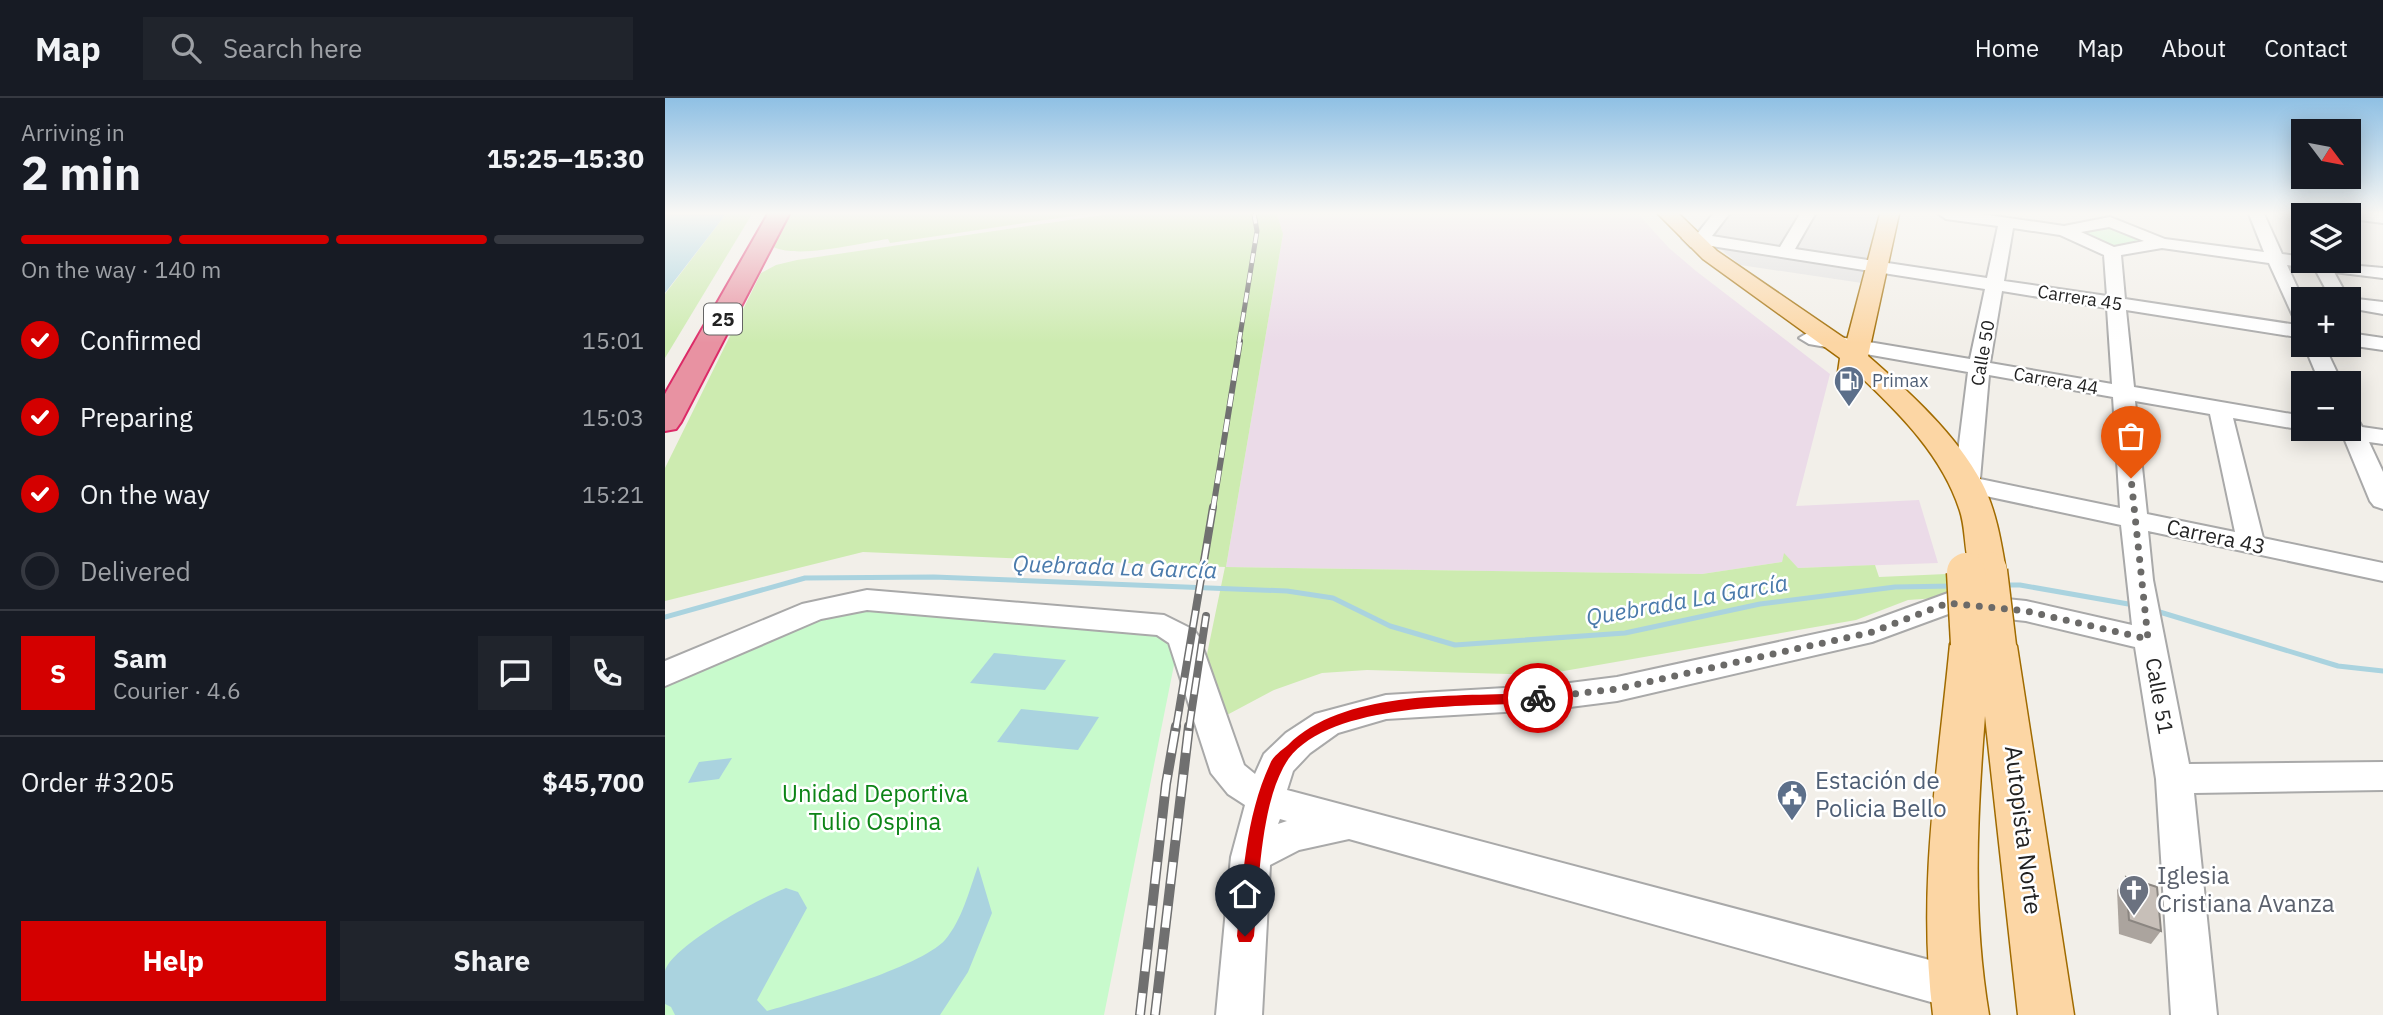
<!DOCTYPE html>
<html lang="en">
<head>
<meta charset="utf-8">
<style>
  body { margin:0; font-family:"IBM Plex Sans",sans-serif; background:#20242c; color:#f1f3f6; height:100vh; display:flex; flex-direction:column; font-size:26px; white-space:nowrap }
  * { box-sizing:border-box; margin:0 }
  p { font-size:23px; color:#9ea1a6 }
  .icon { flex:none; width:38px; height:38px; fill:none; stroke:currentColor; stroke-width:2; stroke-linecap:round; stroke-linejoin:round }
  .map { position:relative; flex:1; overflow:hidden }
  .panel { display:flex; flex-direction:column; background:#171b24; width:665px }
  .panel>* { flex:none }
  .needle { width:46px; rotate:122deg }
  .buttons { position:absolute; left:1626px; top:21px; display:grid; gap:14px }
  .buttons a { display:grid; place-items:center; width:70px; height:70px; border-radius:0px; background:#171b24; box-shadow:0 4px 18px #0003; font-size:35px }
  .pin { position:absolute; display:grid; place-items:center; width:60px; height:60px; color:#fff; margin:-72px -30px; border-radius:50% 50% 50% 0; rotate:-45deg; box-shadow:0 0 7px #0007 }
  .pin .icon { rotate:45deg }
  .courier { position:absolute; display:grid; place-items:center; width:70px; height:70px; margin:-35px; border:5px solid #d40000; border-radius:50%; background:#fff; color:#222; box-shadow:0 2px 9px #0007 }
  .head em { font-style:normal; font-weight:700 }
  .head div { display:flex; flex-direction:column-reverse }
  .head { display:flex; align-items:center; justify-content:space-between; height:119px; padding:0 21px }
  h1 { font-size:46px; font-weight:700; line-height:52px }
  .bar { display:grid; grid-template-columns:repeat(4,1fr); gap:10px 7px; align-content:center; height:84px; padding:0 21px }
  .bar i { height:9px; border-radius:5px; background:#363941 }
  .bar .active { background:#d40000 }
  .bar p { grid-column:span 4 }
  .line { display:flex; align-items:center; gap:18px; padding:0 21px; border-top:2px solid #363941 }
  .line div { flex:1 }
  .round { display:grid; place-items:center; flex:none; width:74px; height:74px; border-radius:0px; background:#20242c }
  ol { padding:0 21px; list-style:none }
  li { display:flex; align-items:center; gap:21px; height:77px }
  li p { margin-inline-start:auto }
  li .icon { padding:7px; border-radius:50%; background:#d40000; color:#fff; stroke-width:4 }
  li:last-child { color:#9ea1a6 }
  li i { width:38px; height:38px; border:4px solid #363941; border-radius:50% }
  .primary-button { display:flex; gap:14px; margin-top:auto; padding:14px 21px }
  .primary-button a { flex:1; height:80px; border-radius:0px; background:#d40000; color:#fff; font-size:28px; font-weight:700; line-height:80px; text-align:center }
  .primary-button a+a { background:#20242c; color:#f1f3f6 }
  header { display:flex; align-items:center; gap:42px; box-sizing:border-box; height:98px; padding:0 35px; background:#171b24; border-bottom:2px solid #363941 }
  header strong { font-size:33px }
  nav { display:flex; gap:38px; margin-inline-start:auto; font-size:24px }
  .search { width:490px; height:63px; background:#20242c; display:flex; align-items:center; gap:18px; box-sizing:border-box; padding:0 24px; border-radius:0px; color:#9ea1a6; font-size:26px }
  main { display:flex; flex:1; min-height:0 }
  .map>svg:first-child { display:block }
</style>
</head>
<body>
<header>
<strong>Map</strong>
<div class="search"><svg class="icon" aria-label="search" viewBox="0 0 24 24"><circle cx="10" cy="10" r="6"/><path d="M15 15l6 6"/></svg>Search here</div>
<nav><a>Home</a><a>Map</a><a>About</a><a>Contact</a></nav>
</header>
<main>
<section class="panel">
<div class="head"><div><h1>2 min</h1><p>Arriving in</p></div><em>15:25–15:30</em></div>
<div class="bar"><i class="active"></i><i class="active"></i><i class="active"></i><i></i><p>On the way · 140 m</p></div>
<ol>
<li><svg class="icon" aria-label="check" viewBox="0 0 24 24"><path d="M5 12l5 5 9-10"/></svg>Confirmed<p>15:01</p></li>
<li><svg class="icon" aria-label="check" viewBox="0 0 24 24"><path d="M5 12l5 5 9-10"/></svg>Preparing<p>15:03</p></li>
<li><svg class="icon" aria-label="check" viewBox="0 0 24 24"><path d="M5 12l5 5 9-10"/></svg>On the way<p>15:21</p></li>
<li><i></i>Delivered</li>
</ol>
<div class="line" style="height:126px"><b class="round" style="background:#d40000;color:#fff">S</b><div><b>Sam</b><p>Courier · 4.6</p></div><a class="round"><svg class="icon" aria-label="chat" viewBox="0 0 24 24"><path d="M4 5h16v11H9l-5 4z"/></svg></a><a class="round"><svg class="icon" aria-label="phone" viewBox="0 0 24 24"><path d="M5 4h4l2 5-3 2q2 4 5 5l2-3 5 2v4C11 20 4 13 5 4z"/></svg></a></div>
<div class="line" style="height:91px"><div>Order #3205</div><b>$45,700</b></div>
<div class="primary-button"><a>Help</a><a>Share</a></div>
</section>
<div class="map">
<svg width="1718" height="917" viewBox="0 0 1718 917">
  <rect width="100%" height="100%" fill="#f2efe9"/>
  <g fill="#e0dfdf">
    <path d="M1065 116H1137L1114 152 1045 141Z"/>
    <path d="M1152 116H1216L1204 164 1128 153Z"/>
    <path d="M1052 148 1203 171 1197 185 1075 167Z"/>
  </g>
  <path fill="#ebdbe8" d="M612 116H973L1004 150 1031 173 1165 276 1131 408 1254 402 1273 465 1133 470 1119 456 1117 464 1037 476 561 469 618 136Z"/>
  <g fill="#cdebb0">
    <path d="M61 116H87L0 260V196Z"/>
    <path d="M125 116H421L225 145 223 141C193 145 136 161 108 149Z"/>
    <path d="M445 116H612L618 136 561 469 1037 476 1117 464 1119 455 1133 470 1210 467 1214 479 1281 476 1286 499 1243 502 1191 522 876 577 702 572 657 575 609 592 560 618 541 561 560 469 198 454 0 503V370L96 175 111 167 132 162Z"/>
  </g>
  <g fill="#c8facc">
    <path d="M1445 126 1490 144 1447 152 1404 134Z"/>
    <path d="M157 507 515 537 439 917H0V570Z"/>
  </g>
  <g fill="#aad3df">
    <path d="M0 116H61L0 195Z"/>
    <path d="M329 555 401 562 380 592 305 585Z"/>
    <path d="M356 611 434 619 413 652 332 644Z"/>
    <path d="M67 660 54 681 23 685 34 664Z"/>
    <path d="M313 768 327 815 303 874 275 917H10L6 909 0 906C0 897 0 882 0 873 8 847 95 800 121 790L133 794 142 810 92 902 102 913C143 901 254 870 280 842 297 822 304 793 313 768Z"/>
  </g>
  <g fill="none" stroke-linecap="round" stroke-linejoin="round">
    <g stroke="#aad3df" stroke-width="5">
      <path d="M1337 487H1355L1469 507"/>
      <path d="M1488 512 1673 568 1718 573"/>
      <path d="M0 519 140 480 269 479 622 493 668 500 725 528 790 547 960 535 1095 506 1230 489 1288 488"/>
    </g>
    <g stroke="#a9a9a9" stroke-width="4">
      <g id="minor">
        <path d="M1048 116H1064L1047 138 1115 149 1135 116H1150L1130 151 1322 180 1333 128 1281 121 1274 116H1316L1399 128 1445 119 1500 141 1599 154 1584 116H1599L1617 156 1638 159V163L1718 170V180L1669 174 1683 200 1718 204V216L1684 210V201H1666L1650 171 1622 167 1638 202V240L1461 212 1469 289 1638 318V331H1643L1638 332 1568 320 1598 440 1718 465V483L1483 433 1488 482 1524 666 1718 664V692L1529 695 1552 917H1506L1491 681 1470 549 1361 523 1286 515 1207 544 952 603 889 611 721 621 673 635 645 655 628 673 622 692 1291 869 1307 875 1313 890 1307 905 1291 911 684 741 634 752 605 767 597 917H551L566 759 580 707 563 696 546 675 504 545 492 537 202 512 156 521 0 588V563L137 506 202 492 499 517 529 532 534 539 579 667 590 676 599 656 621 635 650 616 721 597 889 587 952 579 1201 525 1283 495 1361 503 1467 527 1456 427 1302 394 1293 391 1289 386 1303 274 1144 246 1134 240 1144 234 1305 261 1320 191 1040 147 1026 149 1017 140 1019 137 1032 136ZM1444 129 1479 143 1449 149 1416 134ZM1348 130 1395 137 1439 157 1442 198 1339 183ZM1497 150 1604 165 1632 227 1460 201 1456 157ZM1337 193 1442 210 1447 286 1325 265ZM1324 277 1448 299 1455 410 1315 381ZM1470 303 1545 316 1570 434 1482 416ZM615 721 622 723 613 726Z"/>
        <path d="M1680 116H1718V125L1687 121Z"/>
        <path d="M1684 235 1718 240V252L1683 247Z"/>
        <path d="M1639 247H1659L1677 285H1655Z"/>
        <path d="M1684 318 1692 320 1697 329 1718 332V346L1704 344 1718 374V411L1709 408 1705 403 1679 340 1667 337 1663 332 1684 331Z"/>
      </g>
    </g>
    <g stroke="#a06b00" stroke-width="3">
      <g id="major">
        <path d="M993 116H1014L1052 153 1182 242 1215 116H1234L1203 258C1244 294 1291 336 1317 385 1331 412 1336 443 1341 473L1336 481 1323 484 1310 481C1298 462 1302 434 1295 413 1278 359 1236 317 1196 279L1186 282 1177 280 1173 274 1175 260 1038 161Z"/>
        <path d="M1305 533C1320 537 1331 534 1346 538L1352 548 1409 917H1353L1320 618C1312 719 1307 816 1324 917H1268C1252 790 1273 672 1285 546L1291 536Z"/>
      </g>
    </g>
    <g stroke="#dc2a67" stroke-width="4">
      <path id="highway" d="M103 116H124L16 324 11 331 0 333V296Z"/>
    </g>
    <use href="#minor" fill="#fff" fill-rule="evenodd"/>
    <use href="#major" fill="#fcd6a4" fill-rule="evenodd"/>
    <use href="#highway" fill="#e892a2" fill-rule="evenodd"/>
    <g stroke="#707070" stroke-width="5">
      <path id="rail-far3" d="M574 244 592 133 589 116"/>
    </g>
    <g stroke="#707070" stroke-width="6">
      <path id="rail-far2" d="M548 411 575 243"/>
    </g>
    <g stroke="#707070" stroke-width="8">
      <g id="rail-far1">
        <path d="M511 630 548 409"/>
        <path d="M524 630 541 518"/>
      </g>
    </g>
    <g stroke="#707070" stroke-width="10">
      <g id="rail">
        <path d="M475 917 501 686 511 628"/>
        <path d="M490 917 524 628"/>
      </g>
    </g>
    <use href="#rail-far3" stroke="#fff" stroke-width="3.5" stroke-dasharray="10" stroke-linecap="butt"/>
    <use href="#rail-far2" stroke="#fff" stroke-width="4.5" stroke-dasharray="13" stroke-linecap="butt"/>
    <use href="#rail-far1" stroke="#fff" stroke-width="5" stroke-dasharray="17" stroke-linecap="butt"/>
    <use href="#rail" stroke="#fff" stroke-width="7" stroke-dasharray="22" stroke-linecap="butt"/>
    <g stroke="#a06b00" stroke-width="41" stroke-linecap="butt">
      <g id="major-bridge">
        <path d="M1323 473 1332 548"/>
        <path d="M1301 474 1305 546"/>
      </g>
    </g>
    <use href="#major-bridge" stroke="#fcd6a4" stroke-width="38"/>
  </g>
  <path fill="#aba49e" d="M1461 779 1496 833 1486 846 1454 836 1452 792Z"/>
  <path fill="#c7bfb8" stroke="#8b8681" stroke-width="2" d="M1461 779 1492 789 1496 833 1464 822Z"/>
  <linearGradient id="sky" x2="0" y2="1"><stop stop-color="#8fc0e4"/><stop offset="0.47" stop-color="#f9f8f5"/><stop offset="1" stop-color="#f9f8f5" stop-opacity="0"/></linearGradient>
  <rect width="1718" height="245" fill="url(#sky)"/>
  <path fill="#d40000" d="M873 595 879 600 873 605C806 609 653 602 618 670 595 714 594 789 589 838L586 844H574L572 838C578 781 580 720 605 666 608 658 617 652 623 647 681 590 796 599 873 595Z"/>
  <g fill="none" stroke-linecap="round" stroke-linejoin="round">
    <path stroke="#6b6a68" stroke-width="7" stroke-dasharray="0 12.6" d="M873 600 952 591 1207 534 1283 505 1361 513 1483 541 1466 380"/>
  </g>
  <defs>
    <g id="fuel-pin" transform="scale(1.575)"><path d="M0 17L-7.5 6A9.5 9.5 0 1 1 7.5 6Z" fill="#5c6f8a" stroke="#fff"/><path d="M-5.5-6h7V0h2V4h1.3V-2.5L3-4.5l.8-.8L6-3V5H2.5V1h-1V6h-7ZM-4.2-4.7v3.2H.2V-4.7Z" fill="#fff"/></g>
    <g id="civic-pin" transform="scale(1.575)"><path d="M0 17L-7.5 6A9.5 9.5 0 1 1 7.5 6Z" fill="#5c6f8a" stroke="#fff"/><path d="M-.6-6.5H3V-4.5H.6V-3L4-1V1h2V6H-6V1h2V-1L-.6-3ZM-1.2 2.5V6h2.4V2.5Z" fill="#fff"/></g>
    <g id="church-pin" transform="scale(1.575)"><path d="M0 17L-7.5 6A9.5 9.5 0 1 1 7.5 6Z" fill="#6b7280" stroke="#fff"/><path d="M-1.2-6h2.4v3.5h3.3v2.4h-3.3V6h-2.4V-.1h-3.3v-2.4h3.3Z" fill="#fff"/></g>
  </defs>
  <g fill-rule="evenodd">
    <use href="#fuel-pin" x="1184" y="283"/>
    <use href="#civic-pin" x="1127" y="697"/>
    <use href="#church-pin" x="1469" y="792"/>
  </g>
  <g text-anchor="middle" stroke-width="5" stroke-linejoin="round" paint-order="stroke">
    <g font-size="18" fill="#222" stroke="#fff">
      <text transform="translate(1415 200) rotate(9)" y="6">Carrera 45</text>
      <text transform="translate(1318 255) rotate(-80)" y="6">Calle 50</text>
      <text transform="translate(1391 283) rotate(10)" y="6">Carrera 44</text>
    </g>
    <g font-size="18" fill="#4e5e75" stroke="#fff" text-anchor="start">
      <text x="1207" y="289">Primax</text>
    </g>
    <rect fill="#fff" stroke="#646464" stroke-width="2" x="39" y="205.5" width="38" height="31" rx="5"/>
    <g font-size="19" font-weight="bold" fill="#222">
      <text x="58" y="228">25</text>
    </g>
    <g font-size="21" fill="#222" stroke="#fff">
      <text transform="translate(1551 439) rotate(12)" y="7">Carrera 43</text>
      <text transform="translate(1494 598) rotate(80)" y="7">Calle 51</text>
    </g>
    <g font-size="23" font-style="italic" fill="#4a7aab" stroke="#fff">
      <text transform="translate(450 469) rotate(2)" y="8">Quebrada La García</text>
      <text transform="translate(1022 502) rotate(-10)" y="8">Quebrada La García</text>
    </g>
    <g font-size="24" fill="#4e5e75" stroke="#fff" text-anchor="start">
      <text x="1150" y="691">Estación de<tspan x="1150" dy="28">Policia Bello</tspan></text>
    </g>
    <g font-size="24" fill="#0c8416" stroke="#fff">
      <text x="210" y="704">Unidad Deportiva<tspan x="210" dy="28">Tulio Ospina</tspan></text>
    </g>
    <g font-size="24" fill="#222" stroke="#fff">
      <text transform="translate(1358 732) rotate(83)" y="8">Autopista Norte</text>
    </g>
    <g font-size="24" fill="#5b616d" stroke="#fff" text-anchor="start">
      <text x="1492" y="786">Iglesia<tspan x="1492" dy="28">Cristiana Avanza</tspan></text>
    </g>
  </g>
</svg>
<div class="buttons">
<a><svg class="needle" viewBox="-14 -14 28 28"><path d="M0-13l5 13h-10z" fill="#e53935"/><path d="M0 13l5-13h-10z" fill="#9ea1a6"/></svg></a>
<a><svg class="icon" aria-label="layers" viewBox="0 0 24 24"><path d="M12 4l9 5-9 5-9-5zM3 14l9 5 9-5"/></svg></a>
<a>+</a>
<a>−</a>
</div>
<div class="pin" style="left:1466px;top:380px;background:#ea580c"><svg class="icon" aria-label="bag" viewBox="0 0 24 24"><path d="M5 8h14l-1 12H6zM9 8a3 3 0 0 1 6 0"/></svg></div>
<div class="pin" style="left:580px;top:838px;background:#1f2937"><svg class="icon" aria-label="home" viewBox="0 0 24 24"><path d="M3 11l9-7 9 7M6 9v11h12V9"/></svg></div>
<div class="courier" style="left:873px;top:600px"><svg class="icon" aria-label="bike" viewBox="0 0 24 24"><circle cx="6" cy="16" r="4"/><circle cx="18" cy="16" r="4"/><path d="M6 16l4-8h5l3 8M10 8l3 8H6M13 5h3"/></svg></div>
</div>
</main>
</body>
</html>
